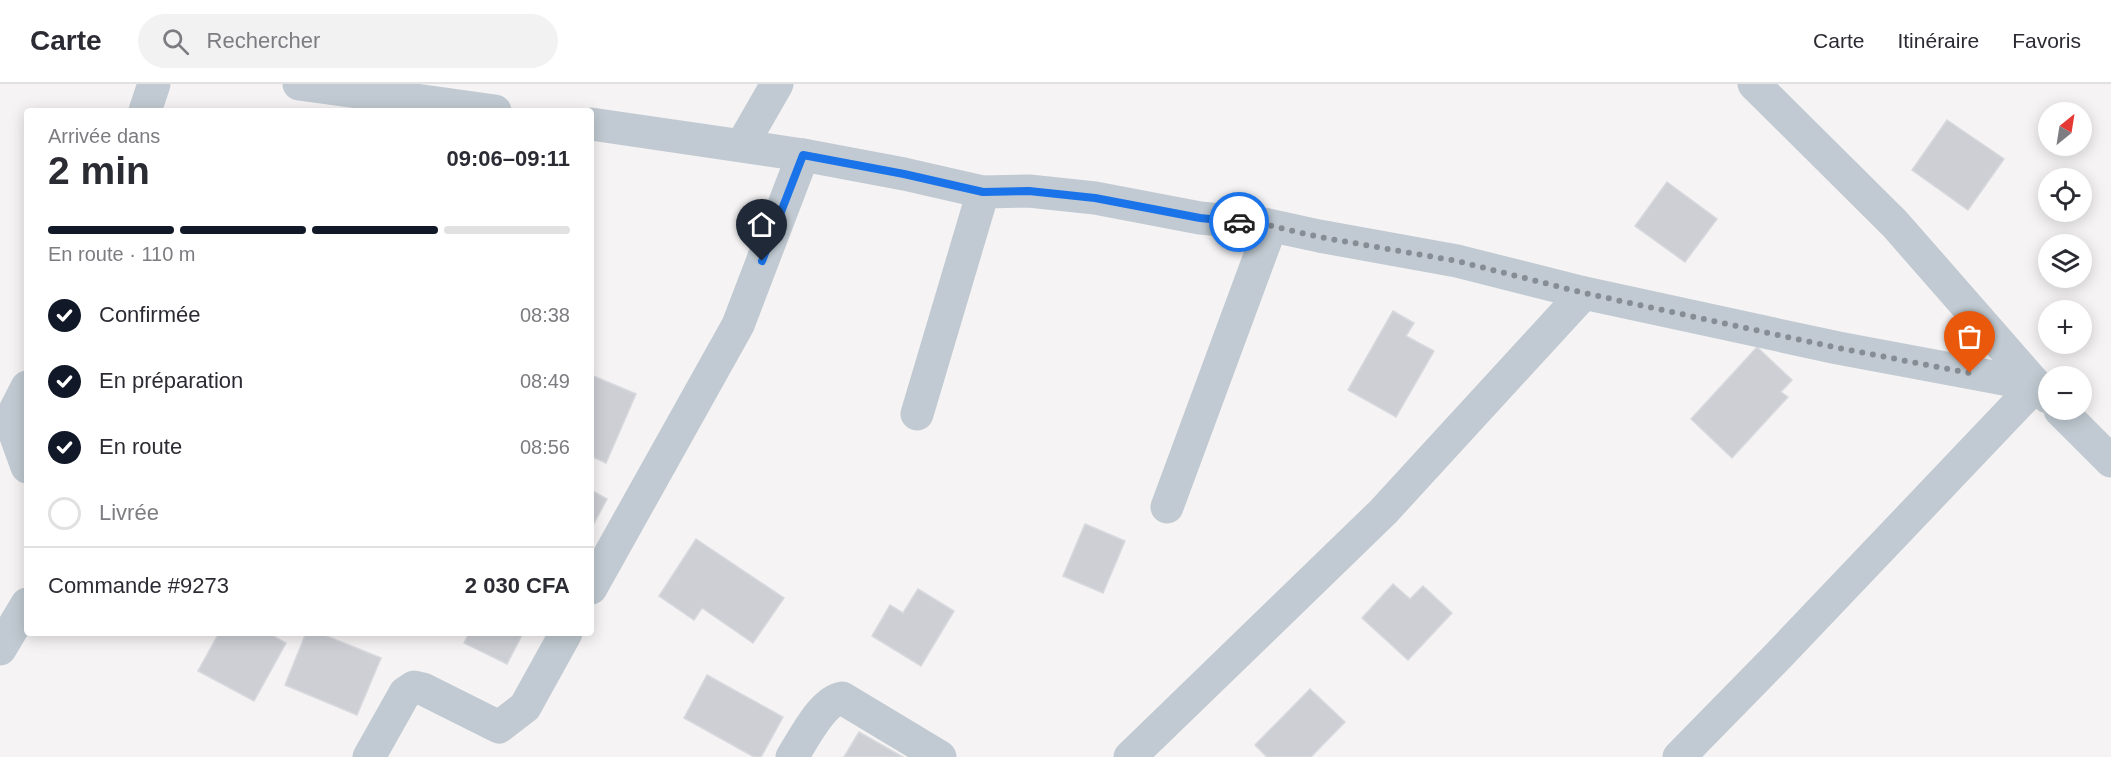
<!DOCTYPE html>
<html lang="fr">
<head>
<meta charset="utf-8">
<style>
  body { margin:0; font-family:Arial,sans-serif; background:#f2f2f3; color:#2b2b33; height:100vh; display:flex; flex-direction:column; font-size:22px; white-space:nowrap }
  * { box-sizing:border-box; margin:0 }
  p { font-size:20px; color:#7c7c81 }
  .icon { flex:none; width:33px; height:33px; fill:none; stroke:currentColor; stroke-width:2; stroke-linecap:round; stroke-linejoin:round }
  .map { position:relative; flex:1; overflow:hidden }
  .drawer { position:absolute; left:24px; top:24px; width:570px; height:528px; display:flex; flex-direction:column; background:#fff; border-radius:6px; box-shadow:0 3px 15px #0003 }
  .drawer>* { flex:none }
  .needle { width:39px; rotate:30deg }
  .fabs { position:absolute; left:2038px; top:18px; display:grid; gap:12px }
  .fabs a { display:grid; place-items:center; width:54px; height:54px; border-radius:50%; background:#fff; box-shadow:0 3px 15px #0003; font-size:30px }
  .pin { position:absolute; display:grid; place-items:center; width:51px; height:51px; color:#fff; margin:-62px -26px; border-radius:50% 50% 50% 0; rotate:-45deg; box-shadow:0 0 6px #0007 }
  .pin .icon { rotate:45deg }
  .courier { position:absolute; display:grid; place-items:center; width:60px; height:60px; margin:-30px; border:4px solid #1a73e8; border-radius:50%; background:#fff; color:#222; box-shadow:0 2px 8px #0007 }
  .summary em { font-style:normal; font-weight:700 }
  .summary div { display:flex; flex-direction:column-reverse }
  .summary { display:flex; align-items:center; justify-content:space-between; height:102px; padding:0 24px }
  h1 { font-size:39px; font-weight:700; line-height:45px }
  .bar { display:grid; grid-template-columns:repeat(4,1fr); gap:9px 6px; align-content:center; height:72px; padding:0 24px }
  .bar i { height:8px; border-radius:4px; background:#e1e1e2 }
  .bar .active { background:#111827 }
  .bar p { grid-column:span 4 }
  .line { display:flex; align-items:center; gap:15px; padding:0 24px; border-top:2px solid #e1e1e2 }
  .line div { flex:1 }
  ol { padding:0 24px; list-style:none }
  li { display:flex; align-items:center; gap:18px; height:66px }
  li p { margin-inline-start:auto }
  li .icon { padding:6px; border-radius:50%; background:#111827; color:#fff; stroke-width:4 }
  li:last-child { color:#7c7c81 }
  li i { width:33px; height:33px; border:3px solid #e1e1e2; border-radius:50% }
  header { display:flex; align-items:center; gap:36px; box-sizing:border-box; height:84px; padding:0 30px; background:#fff; border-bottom:2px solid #e1e1e2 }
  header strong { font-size:28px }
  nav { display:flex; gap:33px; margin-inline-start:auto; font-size:21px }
  .search { width:420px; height:54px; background:#f2f2f3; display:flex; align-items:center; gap:15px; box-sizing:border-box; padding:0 21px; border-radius:33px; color:#7c7c81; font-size:22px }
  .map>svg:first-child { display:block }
</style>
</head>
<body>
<header>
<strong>Carte</strong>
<div class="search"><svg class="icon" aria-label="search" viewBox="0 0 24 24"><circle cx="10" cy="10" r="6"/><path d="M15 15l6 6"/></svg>Rechercher</div>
<nav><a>Carte</a><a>Itinéraire</a><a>Favoris</a></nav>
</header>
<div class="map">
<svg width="2111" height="673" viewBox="0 0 2111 673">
  <rect width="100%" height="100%" fill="#f5f3f3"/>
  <g fill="#cdcfd5" stroke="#d7d9de" stroke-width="1.5">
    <path d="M1947 36 2004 75 1968 126 1912 86Z"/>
    <path d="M1667 98 1717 135 1685 178 1635 142Z"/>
    <path d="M1393 227 1414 239 1406 252 1434 267 1396 333 1348 306Z"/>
    <path d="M1757 263 1792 296 1781 308 1788 313 1732 374 1691 335Z"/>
    <path d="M591 291 636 310 606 379 591 372Z"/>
    <path d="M591 406 607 415 591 445Z"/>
    <path d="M1085 440 1125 457 1103 509 1063 492Z"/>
    <path d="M696 455 784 514 753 559 702 524 694 536 659 512Z"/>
    <path d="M1393 500 1410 515 1423 502 1452 529 1408 576 1362 534Z"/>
    <path d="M918 505 954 527 921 582 872 552 890 521 903 529Z"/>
    <path d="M219 549H268L286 559 254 617 198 587Z"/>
    <path d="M306 549H319L381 574 357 631 285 601Z"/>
    <path d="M469 549H523L507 580 464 559Z"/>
    <path d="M707 591 783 633 761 673H754L684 634Z"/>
    <path d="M1310 605 1345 638 1311 673H1267L1255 661Z"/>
    <path d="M859 648 903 673H844Z"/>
  </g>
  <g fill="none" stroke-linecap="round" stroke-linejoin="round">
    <g stroke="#c1cad2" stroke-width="33">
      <path d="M299 0 495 27"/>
      <path d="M1754 0 1895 140 2036 301"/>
      <path d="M145 27 154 0"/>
      <path d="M591 40 803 71 904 90 983 108 1029 107 1095 114 1200 134 1264 140 1319 152 1457 177 1584 209 1838 264 2036 301"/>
      <path d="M742 61 777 0"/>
      <path d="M27 303 10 336 27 383"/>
      <path d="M2060 326 2111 377"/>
      <path d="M917 330 983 108"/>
      <path d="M1167 423 1271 142"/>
      <path d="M591 504 738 241 803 71"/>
      <path d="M0 565 27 520"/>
      <path d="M369 673 405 609 414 603 423 605 499 643 525 623 566 549"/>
      <path d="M792 673C803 656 822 617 842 614L940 673"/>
      <path d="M1130 673 1383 428 1584 209"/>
      <path d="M1679 673 1778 572 2036 301 2048 313"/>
    </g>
  </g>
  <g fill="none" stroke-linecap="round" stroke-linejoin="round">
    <path stroke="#868d94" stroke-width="6" stroke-dasharray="0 10.8" d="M1239 138 1264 140 1319 153 1457 177 1584 209 1838 264 1970 289"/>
    <path stroke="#1a73e8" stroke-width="8" d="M762 177 803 71 904 90 983 108 1029 107 1095 114 1200 134 1239 138"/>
  </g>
</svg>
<div class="fabs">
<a><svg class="needle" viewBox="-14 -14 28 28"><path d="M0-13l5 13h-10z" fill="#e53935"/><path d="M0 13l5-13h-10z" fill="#7c7c81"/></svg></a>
<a><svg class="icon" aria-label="locate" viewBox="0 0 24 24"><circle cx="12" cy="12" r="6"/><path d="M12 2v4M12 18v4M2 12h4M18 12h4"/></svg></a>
<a><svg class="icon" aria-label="layers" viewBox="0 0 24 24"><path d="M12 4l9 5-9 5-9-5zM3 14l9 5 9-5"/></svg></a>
<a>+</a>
<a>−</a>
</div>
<div class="pin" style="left:1970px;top:289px;background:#ea580c"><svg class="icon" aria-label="bag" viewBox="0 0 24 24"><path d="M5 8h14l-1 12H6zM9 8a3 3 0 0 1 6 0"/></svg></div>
<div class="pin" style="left:762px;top:177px;background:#1f2937"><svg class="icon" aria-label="home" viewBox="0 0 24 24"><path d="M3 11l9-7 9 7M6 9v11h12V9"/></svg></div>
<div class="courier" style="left:1239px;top:138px"><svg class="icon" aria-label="car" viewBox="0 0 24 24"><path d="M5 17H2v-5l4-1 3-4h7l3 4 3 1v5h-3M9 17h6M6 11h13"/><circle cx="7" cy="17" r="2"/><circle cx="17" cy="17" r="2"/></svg></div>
<section class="drawer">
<div class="summary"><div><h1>2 min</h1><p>Arrivée dans</p></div><em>09:06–09:11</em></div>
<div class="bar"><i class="active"></i><i class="active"></i><i class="active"></i><i></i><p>En route · 110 m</p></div>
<ol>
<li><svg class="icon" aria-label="check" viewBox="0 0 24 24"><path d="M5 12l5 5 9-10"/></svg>Confirmée<p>08:38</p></li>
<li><svg class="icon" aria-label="check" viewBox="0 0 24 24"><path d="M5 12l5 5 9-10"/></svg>En préparation<p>08:49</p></li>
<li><svg class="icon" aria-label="check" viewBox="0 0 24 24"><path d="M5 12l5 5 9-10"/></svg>En route<p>08:56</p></li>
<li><i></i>Livrée</li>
</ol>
<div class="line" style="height:78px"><div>Commande #9273</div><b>2 030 CFA</b></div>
</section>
</div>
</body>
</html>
